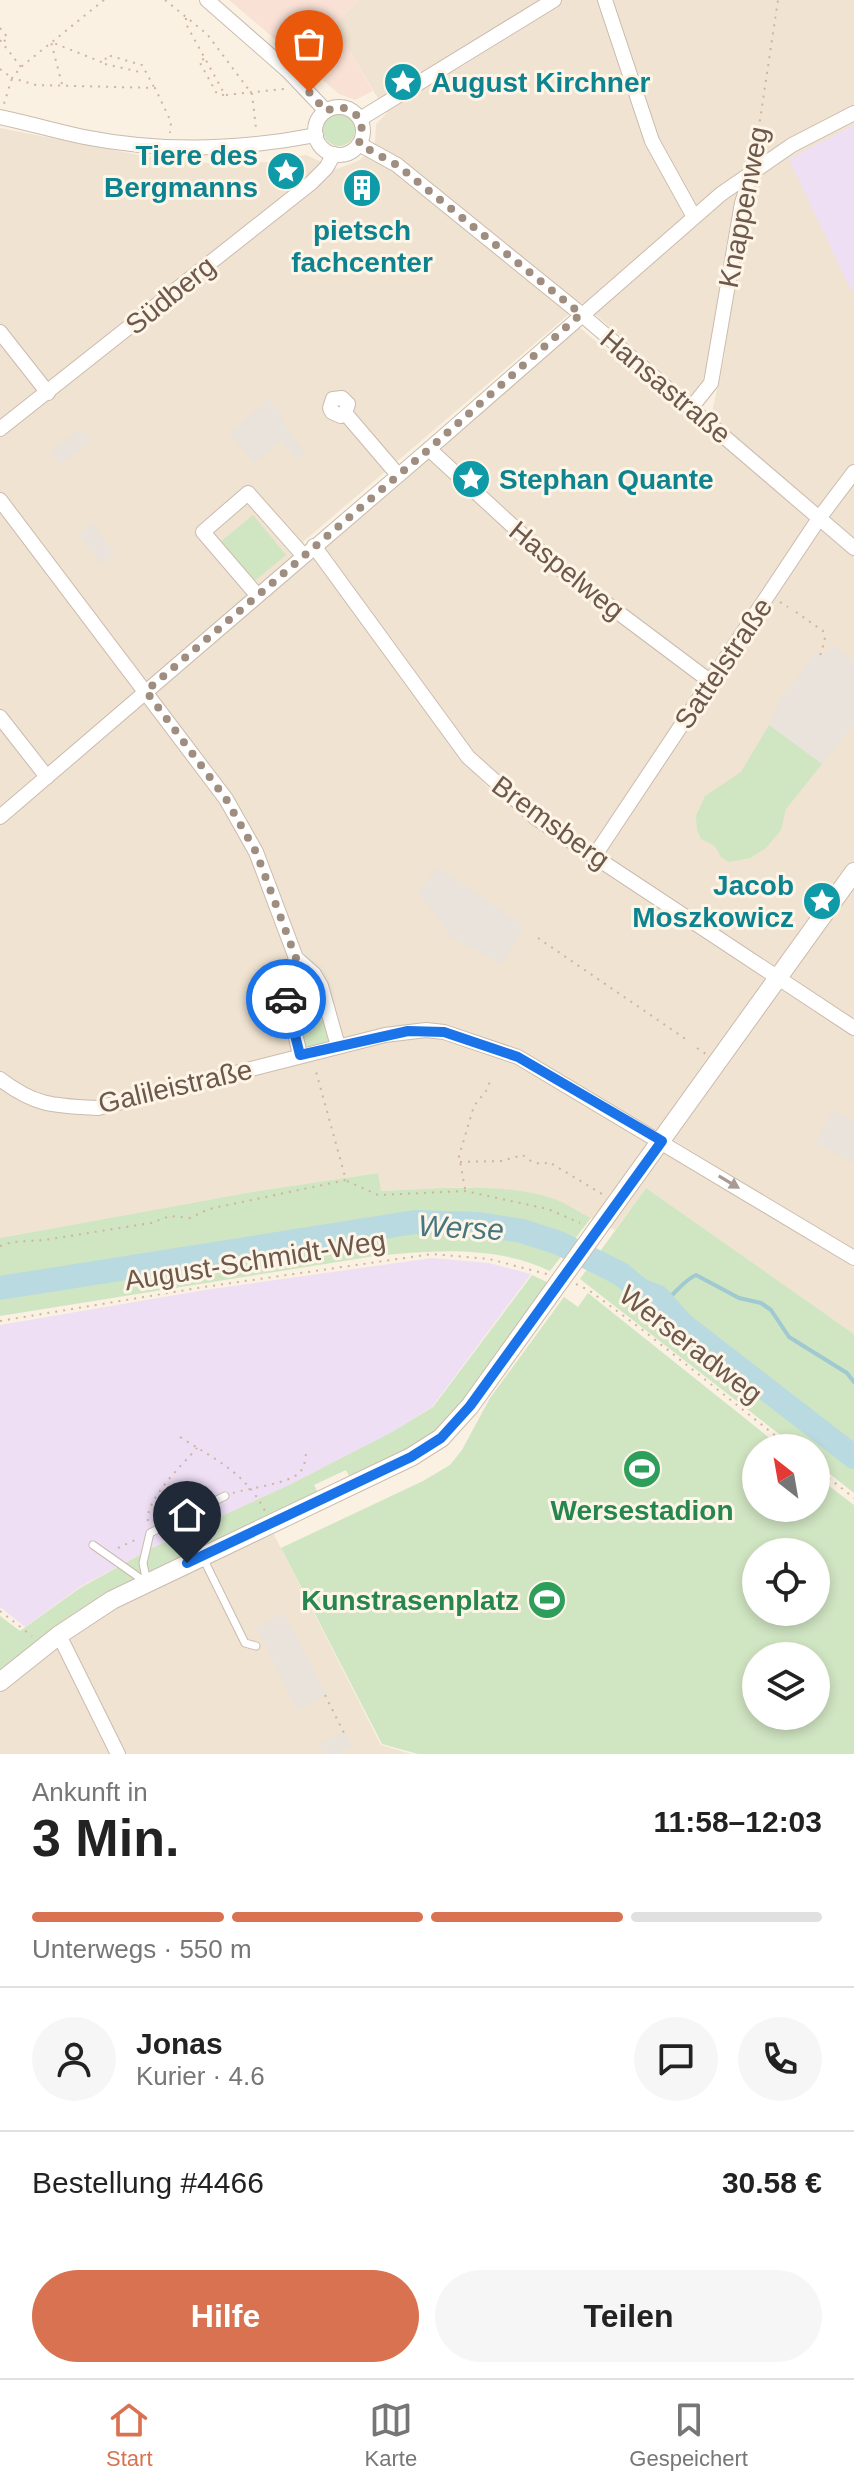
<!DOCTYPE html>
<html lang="de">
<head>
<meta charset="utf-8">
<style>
  body { margin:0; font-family:Arial,sans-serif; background:#f6f6f6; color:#222; height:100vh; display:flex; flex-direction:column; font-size:30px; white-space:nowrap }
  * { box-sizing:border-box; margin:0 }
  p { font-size:26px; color:#767676 }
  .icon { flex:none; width:44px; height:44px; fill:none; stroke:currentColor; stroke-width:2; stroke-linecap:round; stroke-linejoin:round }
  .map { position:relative; height:1754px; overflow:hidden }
  .sheet { display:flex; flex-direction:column; background:#fff; flex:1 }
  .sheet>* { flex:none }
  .needle { width:52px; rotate:329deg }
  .tools { position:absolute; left:742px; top:1434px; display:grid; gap:16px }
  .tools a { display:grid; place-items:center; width:88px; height:88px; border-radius:50%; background:#fff; box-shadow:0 4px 12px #0003; font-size:40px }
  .pin { position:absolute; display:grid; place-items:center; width:68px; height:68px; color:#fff; margin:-82px -34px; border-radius:50% 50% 50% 0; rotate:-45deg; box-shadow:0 0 8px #0007 }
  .pin .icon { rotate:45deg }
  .courier { position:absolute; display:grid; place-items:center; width:80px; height:80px; margin:-40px; border:6px solid #1a73e8; border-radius:50%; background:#fff; color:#222; box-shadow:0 2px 10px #0007 }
  .headline em { font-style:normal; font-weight:800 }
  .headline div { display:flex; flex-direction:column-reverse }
  .headline { display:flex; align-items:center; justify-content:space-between; height:136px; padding:0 32px }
  h1 { font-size:52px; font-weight:800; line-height:60px }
  .bar { display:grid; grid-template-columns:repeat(4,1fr); gap:12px 8px; align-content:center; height:96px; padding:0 32px }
  .bar i { height:10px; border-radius:6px; background:#e0e0e0 }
  .bar .selected { background:#d97251 }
  .bar p { grid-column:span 4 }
  .line { display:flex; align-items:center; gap:20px; padding:0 32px; border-top:2px solid #e0e0e0 }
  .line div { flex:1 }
  .round { display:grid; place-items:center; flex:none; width:84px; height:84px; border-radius:42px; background:#f6f6f6 }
  .cta { display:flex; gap:16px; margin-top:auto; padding:16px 32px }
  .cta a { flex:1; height:92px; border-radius:48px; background:#d97251; color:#fff; font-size:32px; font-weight:800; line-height:92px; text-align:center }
  .cta a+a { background:#f6f6f6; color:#222 }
  .menu { display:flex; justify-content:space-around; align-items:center; height:112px; border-top:2px solid #e0e0e0; background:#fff; font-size:22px; color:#767676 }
  .menu a { display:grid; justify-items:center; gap:4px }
  .menu .selected { color:#d97251 }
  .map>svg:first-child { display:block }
</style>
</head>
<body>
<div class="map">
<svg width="854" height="1754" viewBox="0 0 854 1754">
  <rect width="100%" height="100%" fill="#faf1e2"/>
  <g fill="#f0e3d1" fill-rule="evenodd">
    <path d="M358 0H854V1250L675 1141 521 1052 440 1027 444 1040 462 1043 516 1062 854 1267V1334L646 1188 615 1230 551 1198 466 1187 380 1191 377 1173 258 1191 0 1238V128L144 156 206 163 268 162 306 155 337 169 360 160 375 143 376 124 387 113 334 26ZM582 303 690 396 706 376 709 360 725 353 712 412 699 428 579 327 325 548 474 752 510 787 499 799 463 761 303 542Z"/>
    <path d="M266 1519 381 1745 412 1754H0V1673Z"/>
  </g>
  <path fill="#f9e1d6" d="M229 0H358L334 26 373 91 355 100 339 94Z"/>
  <g fill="#e9e3dc">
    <path d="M269 399 282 415 288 431 306 453 297 460 281 441 254 463 229 433Z"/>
    <path d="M80 428 90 441 61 465 50 452Z"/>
    <path d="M92 523 115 553 101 564 78 534Z"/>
    <path d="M833 645 854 661V723L822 764 769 725 781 696 792 685 815 651 826 653Z"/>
    <path d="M438 867 524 926 503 964 448 936 445 927 417 892Z"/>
    <path d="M833 1110 854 1121V1164L815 1142Z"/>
    <path d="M284 1613 327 1695 297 1710 256 1627Z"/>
    <path d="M345 1731 352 1746 337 1754H324L319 1744Z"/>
  </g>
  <g fill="#eedff5">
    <path d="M854 125V289L851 290 789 159Z"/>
    <path d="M432 1258 489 1263 531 1274 432 1407 392 1432 289 1485 152 1548 80 1587 25 1627 0 1607V1325L205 1290Z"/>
  </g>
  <g fill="#d0e5c2" fill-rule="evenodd">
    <circle cx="339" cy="130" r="16"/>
    <path d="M253 515 286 555 253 582 219 543Z"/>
    <path d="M769 725 822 764 786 809 781 830 766 848 750 858 729 862 721 857 715 846 701 839 697 830 696 816 705 796 741 772Z"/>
    <path d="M313 983 328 1041 305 1047 290 989Z"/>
    <path d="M378 1173 381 1191C431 1189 504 1182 551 1198 565 1202 578 1212 591 1218L550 1271C495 1245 433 1250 375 1256L0 1316V1238L258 1191Z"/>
    <path d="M646 1188 854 1334V1493L816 1463V1448H797L580 1279Z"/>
    <path d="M532 1275 551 1284C518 1329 478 1396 437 1431 413 1452 379 1464 350 1478L346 1470 314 1485 318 1493 98 1598 0 1673V1616L20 1631 80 1588 152 1548 289 1485 392 1432 433 1407Z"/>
    <path d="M588 1293 782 1448H756V1508H816V1476L854 1505V1754H418L382 1744 281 1548 423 1481 450 1465 462 1450 490 1398 564 1297 578 1307ZM756 1552H816V1612H756ZM756 1656H816V1716H756Z"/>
  </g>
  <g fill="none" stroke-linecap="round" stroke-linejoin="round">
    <path stroke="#a0c9d1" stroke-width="4" d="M664 1302C675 1294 684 1280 696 1275L739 1298 761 1303 771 1310 789 1337 847 1373 854 1382"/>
    <path stroke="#b9dae1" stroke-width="24" d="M0 1288 415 1222 479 1224 522 1231 559 1243 621 1274 640 1290 658 1297 682 1324 854 1457"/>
    <g stroke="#cbbbad" stroke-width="9">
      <g id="service">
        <path d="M93 1545 147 1583 143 1563 150 1533 225 1496"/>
        <path d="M203 1558 245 1643 256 1646"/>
      </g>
    </g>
    <g stroke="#cbbbad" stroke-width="16">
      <g id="minor">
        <path d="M207 0 288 71 326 111"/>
        <path d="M605 0 652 141 694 217"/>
        <circle cx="339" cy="131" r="24"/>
        <path d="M0 117C28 123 56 131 84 137 160 152 240 150 316 135"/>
        <path d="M360 119 554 0"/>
        <path d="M359 144 397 165 581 314 854 548"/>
        <path d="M0 332 48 393"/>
        <path d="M691 408 711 383 742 203 751 174"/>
        <path d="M345 413 341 416 332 412 330 408 333 399 342 398 348 404 345 413 398 475"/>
        <path d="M0 429 311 183 326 168 334 154"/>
        <path d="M429 449 555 565 711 682"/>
        <path d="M0 500 226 799 256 852 296 958 314 974 321 986 338 1046"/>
        <path d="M314 546 468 757 536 818 854 1028"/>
        <path d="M257 595 203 532 248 493 303 555"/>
        <path d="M0 717 47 777"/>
        <path d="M0 817 429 449 721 194 792 145 854 113"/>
        <path d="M595 855 820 517 854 472"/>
        <path d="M296 958 285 990 300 1055"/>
        <path d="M0 1079C35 1106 55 1106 98 1108L385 1035 426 1030 444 1032 518 1057 854 1258"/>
        <path d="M59 1635 118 1754"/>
      </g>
    </g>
    <g stroke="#cbbbad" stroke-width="20">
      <path id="tertiary" d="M0 1682 59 1635 112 1600 411 1457 441 1438 470 1406 854 872"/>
    </g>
    <g stroke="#d0b4a0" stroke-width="2" stroke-dasharray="2 6" stroke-linecap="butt">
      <path d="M104 0 21 67 12 78 36 85 155 88 171 122 170 133"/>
      <path d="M165 0 207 34 252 94 256 128"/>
      <path d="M186 18V24L225 95 284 89"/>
      <path d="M0 28 8 38 3 42"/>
      <path d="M0 40 21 67"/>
      <path d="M204 59 199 61 217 94 224 95"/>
      <path d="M105 64 144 73"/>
      <path d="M0 69 12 78 4 104"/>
      <path d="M62 84 51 42 104 63 107 55 142 65 154 87"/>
      <path d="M755 153 778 0"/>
      <path d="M780 602 788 607"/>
      <path d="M796 612 823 631 825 640 820 656"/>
      <path d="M538 938 687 1040"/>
      <path d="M697 1048 706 1054"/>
      <path d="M460 1162 501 1161 523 1155C530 1162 540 1166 549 1162L602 1194"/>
      <path d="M347 1181 378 1195 465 1191 548 1209 580 1223"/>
      <path d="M465 1189 459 1156 474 1106 486 1091 491 1079"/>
      <path d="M0 1246 13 1242 44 1240 151 1223 170 1216 190 1218 209 1209 346 1180 315 1068"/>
      <path d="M576 1284 590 1291 644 1331 791 1448"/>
      <path d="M0 1321 204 1287 432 1254 489 1259 547 1274"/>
      <path d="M180 1437C214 1459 245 1472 265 1511"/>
      <path d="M816 1468 854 1498"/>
      <path d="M233 1493C250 1488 291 1483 300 1472 305 1467 305 1460 306 1454"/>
      <path d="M148 1521C145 1500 183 1464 197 1448"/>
      <path d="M118 1548 137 1539"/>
      <path d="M0 1611 32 1636"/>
      <path d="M325 1695 344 1733"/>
    </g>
    <use href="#service" stroke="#fff" stroke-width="7"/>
    <use href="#minor" stroke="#fff" stroke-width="14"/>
    <use href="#tertiary" stroke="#fff" stroke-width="18"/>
  </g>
  <defs><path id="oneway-solid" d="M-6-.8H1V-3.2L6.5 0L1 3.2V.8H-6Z" transform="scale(2)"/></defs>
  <use fill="#a89b93" href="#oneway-solid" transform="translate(729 1182) rotate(31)"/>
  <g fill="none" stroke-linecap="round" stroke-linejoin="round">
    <path stroke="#9f8e80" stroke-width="8" stroke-dasharray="0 14.4" d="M286 999V981L296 958 256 852 226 799 146 691 429 449 581 314 397 165 359 144 362 125C356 108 341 104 326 111L309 92"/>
    <path stroke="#1a73e8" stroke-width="10" d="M187 1563 411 1457 441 1438 470 1406 662 1141 518 1057 444 1032 408 1031 300 1055 286 999"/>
  </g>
  <defs>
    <g id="sight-disc" transform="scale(2)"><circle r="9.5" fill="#0f9aa8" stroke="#fdf5e7"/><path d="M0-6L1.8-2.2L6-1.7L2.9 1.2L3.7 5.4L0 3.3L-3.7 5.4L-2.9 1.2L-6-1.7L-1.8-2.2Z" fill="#fff"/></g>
    <g id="building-disc" transform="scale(2)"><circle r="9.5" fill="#0f9aa8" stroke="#fdf5e7"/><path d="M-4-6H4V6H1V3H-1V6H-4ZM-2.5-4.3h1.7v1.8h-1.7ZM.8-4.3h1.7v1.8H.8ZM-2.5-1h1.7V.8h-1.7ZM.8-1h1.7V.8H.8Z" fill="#fff"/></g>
    <g id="stadium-disc" transform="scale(2)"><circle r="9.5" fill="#2e9e5b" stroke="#fdf5e7"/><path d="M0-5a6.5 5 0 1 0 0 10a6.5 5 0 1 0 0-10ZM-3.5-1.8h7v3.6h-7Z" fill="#fff"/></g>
  </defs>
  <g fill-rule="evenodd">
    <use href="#sight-disc" x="403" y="82"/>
    <use href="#sight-disc" x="286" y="171"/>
    <use href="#building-disc" x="362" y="188"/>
    <use href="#sight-disc" x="471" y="479"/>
    <use href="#sight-disc" x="822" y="901"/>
    <use href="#stadium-disc" x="642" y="1469"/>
    <use href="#stadium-disc" x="547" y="1600"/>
  </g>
  <g text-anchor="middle" stroke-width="6" stroke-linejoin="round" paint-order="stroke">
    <g font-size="28" font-weight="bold" fill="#0d838f" stroke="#fdf5e7" text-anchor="start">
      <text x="431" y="92">August Kirchner</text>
      <text x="258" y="165" text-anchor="end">Tiere des<tspan x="258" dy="32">Bergmanns</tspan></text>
      <text x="362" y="240" text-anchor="middle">pietsch<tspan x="362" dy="32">fachcenter</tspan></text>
      <text x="499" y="489">Stephan Quante</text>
      <text x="794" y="895" text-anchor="end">Jacob<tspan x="794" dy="32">Moszkowicz</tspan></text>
    </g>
    <g font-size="28" fill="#6e584b" stroke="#fdf5e7">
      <text transform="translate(743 207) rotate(-79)" y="10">Knappenweg</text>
      <text transform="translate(170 295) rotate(-39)" y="10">Südberg</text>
      <text transform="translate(666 386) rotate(40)" y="10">Hansastraße</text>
      <text transform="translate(567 570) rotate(39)" y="10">Haspelweg</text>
      <text transform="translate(723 663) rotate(-56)" y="10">Sattelstraße</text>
      <text transform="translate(551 822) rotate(36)" y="10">Bremsberg</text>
      <text transform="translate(175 1086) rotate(-13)" y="10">Galileistraße</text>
      <text transform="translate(255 1260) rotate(-9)" y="10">August-Schmidt-Weg</text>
      <text transform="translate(691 1344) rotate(38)" y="10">Werseradweg</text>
    </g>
    <g font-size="28" font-weight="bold" fill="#27864d" stroke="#fdf5e7">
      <text x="642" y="1520">Wersestadion</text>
      <text x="519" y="1610" text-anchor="end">Kunstrasenplatz</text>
    </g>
    <g font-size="30" font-style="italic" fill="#477580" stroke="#fdf5e7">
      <text transform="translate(461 1228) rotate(3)" y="10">Werse</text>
    </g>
  </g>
</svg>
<div class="tools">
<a><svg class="needle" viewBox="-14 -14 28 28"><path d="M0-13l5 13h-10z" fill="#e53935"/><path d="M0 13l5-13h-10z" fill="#767676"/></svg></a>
<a><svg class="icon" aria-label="locate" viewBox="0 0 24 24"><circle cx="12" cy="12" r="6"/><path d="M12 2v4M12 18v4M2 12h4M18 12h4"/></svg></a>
<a><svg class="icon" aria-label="layers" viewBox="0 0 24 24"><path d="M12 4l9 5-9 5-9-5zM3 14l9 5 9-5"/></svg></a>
</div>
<div class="pin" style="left:309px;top:92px;background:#ea580c"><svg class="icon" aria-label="bag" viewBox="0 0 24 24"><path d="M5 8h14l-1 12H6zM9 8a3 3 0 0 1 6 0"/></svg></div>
<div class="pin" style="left:187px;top:1563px;background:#1f2937"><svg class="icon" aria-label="home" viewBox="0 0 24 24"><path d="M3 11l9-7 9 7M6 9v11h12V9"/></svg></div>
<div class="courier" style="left:286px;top:999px"><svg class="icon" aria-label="car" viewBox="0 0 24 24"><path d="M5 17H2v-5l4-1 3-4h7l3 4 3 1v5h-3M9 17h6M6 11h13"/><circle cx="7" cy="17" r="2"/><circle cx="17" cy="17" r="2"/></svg></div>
</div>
<section class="sheet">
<div class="headline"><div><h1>3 Min.</h1><p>Ankunft in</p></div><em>11:58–12:03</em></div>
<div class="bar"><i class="selected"></i><i class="selected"></i><i class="selected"></i><i></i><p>Unterwegs · 550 m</p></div>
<div class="line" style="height:144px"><a class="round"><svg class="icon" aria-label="person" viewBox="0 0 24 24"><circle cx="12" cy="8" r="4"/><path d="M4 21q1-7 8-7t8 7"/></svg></a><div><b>Jonas</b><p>Kurier · 4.6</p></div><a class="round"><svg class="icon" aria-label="chat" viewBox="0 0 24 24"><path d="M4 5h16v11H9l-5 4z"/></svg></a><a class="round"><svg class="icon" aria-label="phone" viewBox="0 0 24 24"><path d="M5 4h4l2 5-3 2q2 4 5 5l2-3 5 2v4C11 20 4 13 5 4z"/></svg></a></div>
<div class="line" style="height:104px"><div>Bestellung #4466</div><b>30.58 €</b></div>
<div class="cta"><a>Hilfe</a><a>Teilen</a></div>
</section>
<nav class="menu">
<a class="selected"><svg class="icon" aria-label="home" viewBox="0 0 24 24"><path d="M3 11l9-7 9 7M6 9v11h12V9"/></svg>Start</a>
<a><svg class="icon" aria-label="map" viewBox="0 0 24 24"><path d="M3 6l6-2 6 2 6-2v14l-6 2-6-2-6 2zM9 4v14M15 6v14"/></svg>Karte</a>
<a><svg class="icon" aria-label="saved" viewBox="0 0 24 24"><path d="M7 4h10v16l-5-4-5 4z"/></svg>Gespeichert</a>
</nav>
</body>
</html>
